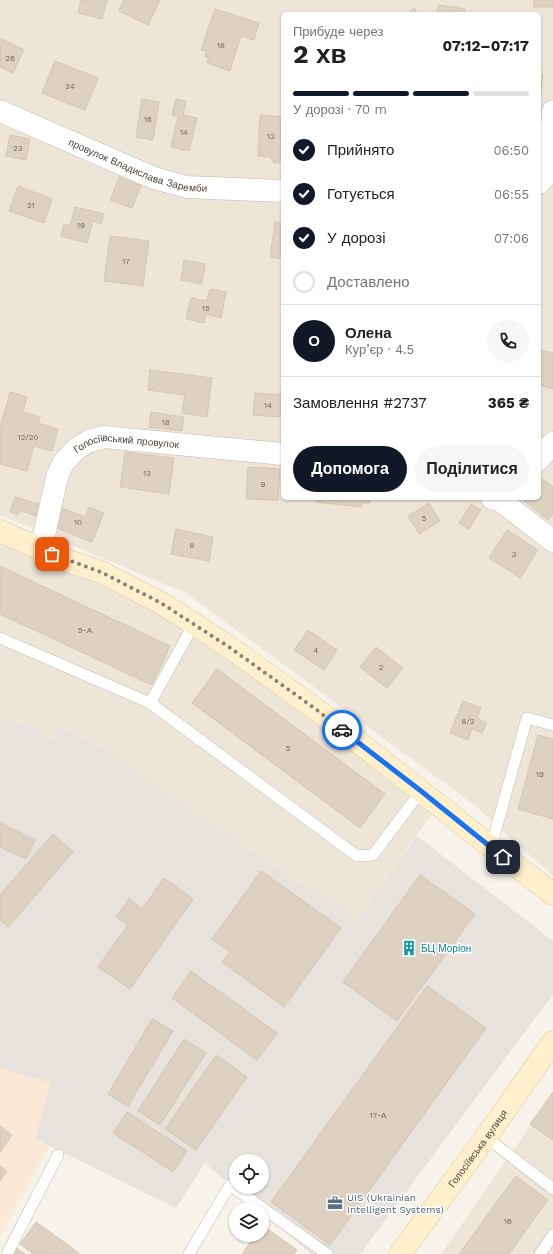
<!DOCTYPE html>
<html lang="uk">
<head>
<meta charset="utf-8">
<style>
  body { margin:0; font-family:"Work Sans",sans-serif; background:#f6f6f6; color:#222; height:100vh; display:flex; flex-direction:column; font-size:15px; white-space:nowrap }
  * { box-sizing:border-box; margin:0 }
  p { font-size:13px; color:#767676 }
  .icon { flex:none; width:22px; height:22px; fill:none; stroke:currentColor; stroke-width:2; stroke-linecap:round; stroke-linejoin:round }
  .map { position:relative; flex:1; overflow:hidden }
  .panel { position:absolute; left:281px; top:12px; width:260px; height:488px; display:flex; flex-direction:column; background:#fff; border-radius:6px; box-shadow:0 1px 3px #0004 }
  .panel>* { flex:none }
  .fabs { position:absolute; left:229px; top:1154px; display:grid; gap:8px }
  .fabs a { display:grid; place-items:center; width:40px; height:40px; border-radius:50%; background:#fff; box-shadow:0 1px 3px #0004; font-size:20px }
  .pin { position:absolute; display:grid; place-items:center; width:34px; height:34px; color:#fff; margin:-17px; border-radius:8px; box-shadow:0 2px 6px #0006 }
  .courier { position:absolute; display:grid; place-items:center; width:40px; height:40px; margin:-20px; border:3px solid #1a73e8; border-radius:50%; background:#fff; color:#222; box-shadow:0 1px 5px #0007 }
  .overview em { font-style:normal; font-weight:700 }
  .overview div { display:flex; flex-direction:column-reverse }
  .overview { display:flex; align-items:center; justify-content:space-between; height:68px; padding:0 12px }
  h1 { font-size:26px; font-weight:700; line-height:30px }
  .bar { display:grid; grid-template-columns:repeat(4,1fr); gap:6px 4px; align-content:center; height:48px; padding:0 12px }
  .bar i { height:5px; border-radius:3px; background:#e0e0e0 }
  .bar .current { background:#111827 }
  .bar p { grid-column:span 4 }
  .line { display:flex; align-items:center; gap:10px; padding:0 12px; border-top:1px solid #e0e0e0 }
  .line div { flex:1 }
  .round { display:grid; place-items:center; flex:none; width:42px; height:42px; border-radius:21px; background:#f6f6f6 }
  ol { padding:0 12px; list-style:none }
  li { display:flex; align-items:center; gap:12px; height:44px }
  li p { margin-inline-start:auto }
  li .icon { padding:4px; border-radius:50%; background:#111827; color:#fff; stroke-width:4 }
  li:last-child { color:#767676 }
  li i { width:22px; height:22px; border:2px solid #e0e0e0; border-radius:50% }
  .primary-button { display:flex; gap:8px; margin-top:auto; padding:8px 12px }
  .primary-button a { flex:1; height:46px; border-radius:24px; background:#111827; color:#fff; font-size:16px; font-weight:700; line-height:46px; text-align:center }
  .primary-button a+a { background:#f6f6f6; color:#222 }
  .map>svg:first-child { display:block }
</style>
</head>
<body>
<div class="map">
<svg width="553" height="1254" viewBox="0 0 553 1254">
  <rect width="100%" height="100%" fill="#f7f3eb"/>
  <g fill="#ece5d8" fill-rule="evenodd">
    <path d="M0 0H553V876L473 804 186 593 0 515ZM283 14H539V498H283Z"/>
    <path d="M0 542 136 600 206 643 287 702 433 812 357 919 268 862 148 781 62 728 54 740 41 735 32 725 21 726 0 716Z"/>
    <path d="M553 1093V1254H441Z"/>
  </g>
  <path fill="#fae9d5" d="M0 1068 51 1083 35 1139 49 1146 0 1237Z"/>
  <path fill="#e7e2dc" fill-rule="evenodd" d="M0 716 21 726 32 725 41 735 54 740 61 728 110 753 166 793 268 862 357 919 417 836 553 941V994L360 1254H311L205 1163 176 1208 35 1139 51 1083 0 1068ZM236 1161H262V1187H236Z"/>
  <g fill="#ddd1c2" stroke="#d6c6b1">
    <path d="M81 0H107L102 19 78 13Z"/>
    <path d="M124 0H160L148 25 119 11Z"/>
    <rect x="534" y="0" width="19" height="7"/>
    <path d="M438 5 465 9 464 14H437Z"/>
    <path d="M414 8 418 14H408Z"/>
    <path d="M215 9 259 23 254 40 241 36 230 71 207 63 209 58 205 57 206 51 201 50Z"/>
    <path d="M1 39 24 50 13 73 0 67Z"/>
    <path d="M55 61 98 78 85 110 42 93Z"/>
    <path d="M539 75H543L539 107Z"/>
    <path d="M142 99 159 102 153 140 136 137Z"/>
    <path d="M176 99 186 101 183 115 197 118 189 151 171 147 178 117 172 115Z"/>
    <path d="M260 115 283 117V160L280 163H274L270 157 258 156Z"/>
    <path d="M10 135 30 139 26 160 6 156Z"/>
    <path d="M119 177 141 186 132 208 110 200Z"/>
    <path d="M18 186 52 199 44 223 9 211Z"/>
    <path d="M75 207 104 214 101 224 93 221 87 243 61 236 64 224 70 226Z"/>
    <path d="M275 222 283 223V259L270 257Z"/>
    <path d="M110 236 149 241 143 286 104 281Z"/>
    <path d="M184 260 205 264 202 284 181 280Z"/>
    <path d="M210 289 226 292 221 318 206 314 204 323 186 319 191 298 207 301Z"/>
    <path d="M539 350 553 353V389L539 385Z"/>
    <path d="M150 370 212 378 207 417 182 413 185 395 148 390Z"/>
    <path d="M10 392 27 397 23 412 40 417 38 423 58 429 52 451 34 446 27 471 0 464V428Z"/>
    <path d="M255 393 283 395V417L253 415Z"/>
    <path d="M151 412 184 417 182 431 149 427Z"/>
    <path d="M125 452 174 458 169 494 120 487Z"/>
    <path d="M248 467 280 469 278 500 246 499Z"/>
    <path d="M539 476 553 487V513L548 520 521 498H539Z"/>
    <path d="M15 497 42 505 38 517 20 510 18 515 10 512Z"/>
    <path d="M316 498H371L370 503H362V507L316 502Z"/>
    <path d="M429 503 440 521 419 534 408 516Z"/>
    <path d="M471 504 481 510 469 529 459 523Z"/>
    <path d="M89 507 104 513 92 542 54 527 62 508 85 517Z"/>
    <path d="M176 529 213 537 209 561 171 554Z"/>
    <path d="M507 530 538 550 520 578 489 558Z"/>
    <path d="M0 566 170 646 152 685 0 614Z"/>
    <path d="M308 630 337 650 324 670 294 650Z"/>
    <path d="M376 647 403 668 387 688 360 667Z"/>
    <path d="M217 669 385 794 360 828 192 703Z"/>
    <path d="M463 701 481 708 477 718 487 723 482 733 472 729 468 740 450 733Z"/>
    <path d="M538 735 553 739V819L518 809Z"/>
    <path d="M0 823 35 840 26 859 0 847Z"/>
    <path d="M53 834 73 852 8 927 0 920V895Z"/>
    <path d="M261 871 341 928 284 1007 222 962 230 952 212 939Z"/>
    <path d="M420 875 475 914 397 1021 343 982Z"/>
    <path d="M164 878 193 899 130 989 98 967 128 925 116 917 129 899 142 909Z"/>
    <path d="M191 971 277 1033 257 1060 172 998Z"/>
    <path d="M427 986 486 1028 330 1245 271 1202Z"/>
    <path d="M152 1019 173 1031 128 1106 108 1094Z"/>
    <path d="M184 1039 206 1053 160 1125 138 1111Z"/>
    <path d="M216 1055 247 1077 196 1150 165 1129Z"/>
    <path d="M553 1092V1140L530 1124Z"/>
    <path d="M127 1112 187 1151 173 1172 113 1133Z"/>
    <path d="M0 1126 12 1135 0 1152Z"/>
    <path d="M0 1166 7 1171 0 1181Z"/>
    <path d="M516 1176 548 1200 509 1254H459Z"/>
    <path d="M36 1222 79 1253 33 1254 20 1244Z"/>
    <path d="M262 1225 297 1250 294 1254H242L256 1235H262Z"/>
    <path d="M16 1248 25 1254H12Z"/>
  </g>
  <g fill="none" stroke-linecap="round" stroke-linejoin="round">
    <g stroke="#c4baac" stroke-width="12">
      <g id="lane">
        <path d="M0 638 150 703 357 856 373 855 421 791"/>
        <path d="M150 703 194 624"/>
        <path d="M491 847 527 718 553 725"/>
        <path d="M486 1137 553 1189"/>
        <path d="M7 1254 58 1155"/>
        <path d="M189 1254 230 1185 327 1254"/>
        <path d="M540 1254 553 1235"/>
      </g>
    </g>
    <g stroke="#c4baac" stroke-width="23">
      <g id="street">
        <path id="s1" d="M0 111 154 178 187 187 283 191"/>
        <path d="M539 183 549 172 553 111"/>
        <path d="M539 459 553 443"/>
        <path d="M492 498 501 501 553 541"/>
        <path id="s2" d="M41 549 57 477 63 463 76 449 89 441 104 437 283 454"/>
      </g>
    </g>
    <g stroke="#dfc898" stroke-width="23">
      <g id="secondary">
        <path d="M0 531 63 559 101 572 161 603 194 624 229 647 317 710 421 791 491 847 553 894"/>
        <path id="s3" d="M400 1254 486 1137 553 1042"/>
      </g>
    </g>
    <use href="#lane" stroke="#fff" stroke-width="11"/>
    <use href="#street" stroke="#fff" stroke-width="22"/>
    <use href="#secondary" stroke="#fff0cd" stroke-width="22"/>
  </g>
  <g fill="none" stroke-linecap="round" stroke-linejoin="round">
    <path stroke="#888176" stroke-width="4" stroke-dasharray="0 7.2" d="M52 554 101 572 161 603 229 647 317 710 342 730"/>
    <path stroke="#1a73e8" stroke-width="5" d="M342 730 421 791 503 857"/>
  </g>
  <defs>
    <g id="building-bare" transform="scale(1.2)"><path d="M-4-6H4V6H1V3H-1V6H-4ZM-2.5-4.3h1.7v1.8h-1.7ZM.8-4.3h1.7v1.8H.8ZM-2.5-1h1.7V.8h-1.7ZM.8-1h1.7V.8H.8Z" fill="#0f9aa8" stroke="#fff" stroke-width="2.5" paint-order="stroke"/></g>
    <g id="office-bare" transform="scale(1.2)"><path d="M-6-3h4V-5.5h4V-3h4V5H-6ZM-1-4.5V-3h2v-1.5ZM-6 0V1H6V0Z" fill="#5c6f8a" stroke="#fff" stroke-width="2.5" paint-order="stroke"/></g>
  </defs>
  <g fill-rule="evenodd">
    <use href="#building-bare" x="409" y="948"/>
    <use href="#office-bare" x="335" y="1203"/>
  </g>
  <g text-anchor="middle" stroke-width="3" stroke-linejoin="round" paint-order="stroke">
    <g font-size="8" fill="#71665a">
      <text x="221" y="48">18</text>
      <text x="10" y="61">26</text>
      <text x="70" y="89">24</text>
      <text x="148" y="122">16</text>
      <text x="184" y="135">14</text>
      <text x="271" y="139">12</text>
      <text x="18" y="151">23</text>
      <text x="31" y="208">21</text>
      <text x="81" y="228">19</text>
      <text x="126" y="264">17</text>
      <text x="206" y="311">15</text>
      <text x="268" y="408">14</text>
      <text x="166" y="425">18</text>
      <text x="28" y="440">12/20</text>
      <text x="147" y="476">13</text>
      <text x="263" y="487">9</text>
      <text x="424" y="521">5</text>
      <text x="78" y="525">10</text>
      <text x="192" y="548">8</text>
      <text x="514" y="557">3</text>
      <text x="85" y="633">5-А</text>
      <text x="316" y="653">4</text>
      <text x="381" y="670">2</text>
      <text x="468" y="724">8/2</text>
      <text x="288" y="751">5</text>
      <text x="540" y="777">19</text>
      <text x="378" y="1118">17-А</text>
      <text x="508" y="1224">16</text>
    </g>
    <g font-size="10" fill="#4d4337" stroke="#fff">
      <text dy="4" stroke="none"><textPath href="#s1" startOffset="149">провулок Владислава Заремби</textPath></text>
      <text dy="4" stroke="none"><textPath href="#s2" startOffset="160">Голосіївський провулок</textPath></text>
      <text dy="4" stroke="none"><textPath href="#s3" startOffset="131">Голосіївська вулиця</textPath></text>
    </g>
    <g font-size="10" fill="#0d838f" stroke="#fff" text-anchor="start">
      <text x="421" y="952">БЦ Моріон</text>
    </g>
    <g font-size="10" fill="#4e5e75" stroke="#fff" text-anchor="start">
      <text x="347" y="1201">UIS (Ukrainian<tspan x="347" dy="12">Intelligent Systems)</tspan></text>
    </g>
  </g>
</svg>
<div class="fabs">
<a><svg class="icon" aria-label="locate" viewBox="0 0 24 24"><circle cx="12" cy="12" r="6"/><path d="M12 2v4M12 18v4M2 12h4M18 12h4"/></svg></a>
<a><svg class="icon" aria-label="layers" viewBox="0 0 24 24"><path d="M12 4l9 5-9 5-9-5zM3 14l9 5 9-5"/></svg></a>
</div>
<div class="pin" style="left:52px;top:554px;background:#ea580c"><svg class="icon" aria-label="bag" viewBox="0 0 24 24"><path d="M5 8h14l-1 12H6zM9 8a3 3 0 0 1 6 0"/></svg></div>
<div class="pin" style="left:503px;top:857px;background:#1f2937"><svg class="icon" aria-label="home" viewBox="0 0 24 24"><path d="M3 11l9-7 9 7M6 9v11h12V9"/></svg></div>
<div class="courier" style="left:342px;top:730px"><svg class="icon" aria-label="car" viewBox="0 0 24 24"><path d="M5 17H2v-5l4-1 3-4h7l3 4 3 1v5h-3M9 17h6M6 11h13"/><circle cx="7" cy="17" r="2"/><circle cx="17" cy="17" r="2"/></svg></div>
<section class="panel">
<div class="overview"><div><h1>2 хв</h1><p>Прибуде через</p></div><em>07:12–07:17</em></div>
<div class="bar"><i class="current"></i><i class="current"></i><i class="current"></i><i></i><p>У дорозі · 70 m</p></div>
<ol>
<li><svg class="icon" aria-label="check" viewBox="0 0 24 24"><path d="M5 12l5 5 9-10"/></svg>Прийнято<p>06:50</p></li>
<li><svg class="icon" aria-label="check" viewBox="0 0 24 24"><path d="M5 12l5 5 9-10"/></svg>Готується<p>06:55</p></li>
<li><svg class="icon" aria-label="check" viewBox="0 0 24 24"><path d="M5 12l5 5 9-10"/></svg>У дорозі<p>07:06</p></li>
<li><i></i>Доставлено</li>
</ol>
<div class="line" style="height:72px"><b class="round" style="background:#111827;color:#fff">О</b><div><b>Олена</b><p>Кур’єр · 4.5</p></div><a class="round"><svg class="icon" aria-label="phone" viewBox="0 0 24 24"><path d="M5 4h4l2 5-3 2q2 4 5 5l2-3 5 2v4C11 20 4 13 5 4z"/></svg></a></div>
<div class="line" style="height:52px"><div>Замовлення #2737</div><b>365 ₴</b></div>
<div class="primary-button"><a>Допомога</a><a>Поділитися</a></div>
</section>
</div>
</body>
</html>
